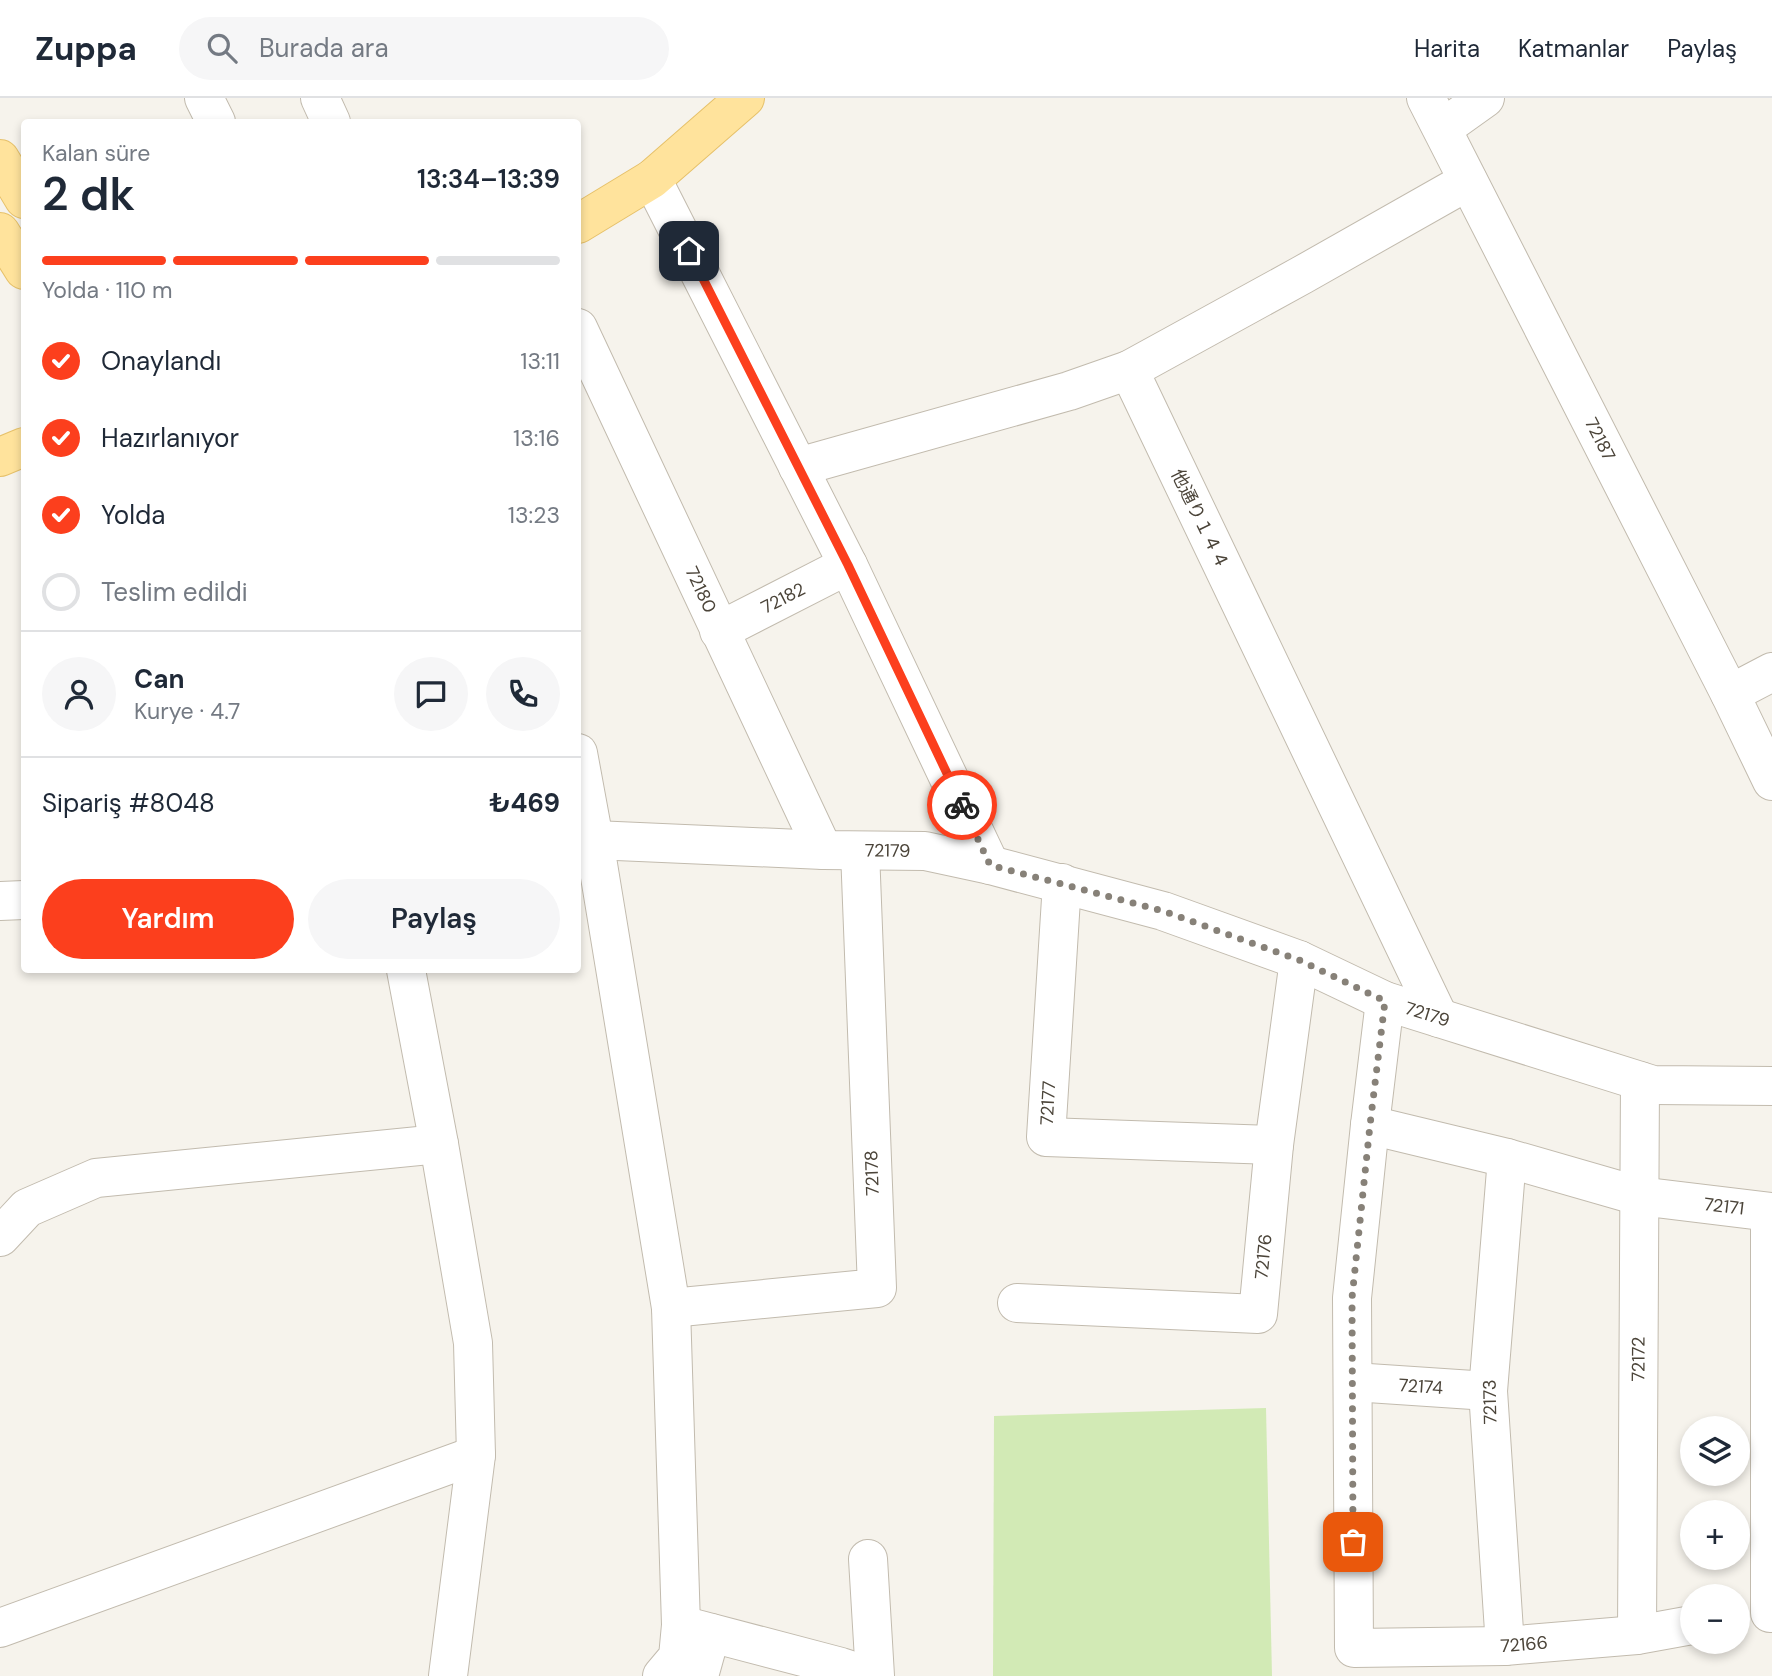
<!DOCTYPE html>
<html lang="tr">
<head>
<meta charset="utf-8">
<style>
  body { margin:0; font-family:"DM Sans","Noto Sans SC","Noto Sans JP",sans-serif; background:#f6f6f7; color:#1f2937; height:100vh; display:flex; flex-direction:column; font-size:26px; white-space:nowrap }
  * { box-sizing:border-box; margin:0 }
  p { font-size:23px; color:#747a83 }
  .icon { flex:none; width:38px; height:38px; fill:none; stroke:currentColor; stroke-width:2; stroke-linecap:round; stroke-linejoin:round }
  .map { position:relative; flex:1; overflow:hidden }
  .details { position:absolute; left:21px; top:21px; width:560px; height:854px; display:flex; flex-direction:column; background:#fff; border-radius:7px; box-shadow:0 4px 10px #0003 }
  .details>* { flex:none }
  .tools { position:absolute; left:1680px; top:1318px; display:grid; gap:14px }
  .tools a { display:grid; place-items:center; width:70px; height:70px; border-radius:50%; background:#fff; box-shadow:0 4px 10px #0003; font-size:35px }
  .pin { position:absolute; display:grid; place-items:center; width:60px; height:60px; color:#fff; margin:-30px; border-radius:14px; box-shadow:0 4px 10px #0006 }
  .courier { position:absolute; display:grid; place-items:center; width:70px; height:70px; margin:-35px; border:5px solid #fc3f1d; border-radius:50%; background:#fff; color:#222; box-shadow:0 2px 9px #0007 }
  .overview em { font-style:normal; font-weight:600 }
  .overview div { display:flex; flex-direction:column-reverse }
  .overview { display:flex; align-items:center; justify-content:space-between; height:119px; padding:0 21px }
  h1 { font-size:46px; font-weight:600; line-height:52px }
  .bar { display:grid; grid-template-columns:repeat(4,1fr); gap:10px 7px; align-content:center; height:84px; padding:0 21px }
  .bar i { height:9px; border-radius:5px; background:#e0e1e3 }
  .bar .on { background:#fc3f1d }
  .bar p { grid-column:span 4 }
  .line { display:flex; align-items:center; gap:18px; padding:0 21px; border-top:2px solid #e0e1e3 }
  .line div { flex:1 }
  .round { display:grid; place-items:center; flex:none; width:74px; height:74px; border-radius:37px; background:#f6f6f7 }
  ol { padding:0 21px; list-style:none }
  li { display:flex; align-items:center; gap:21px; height:77px }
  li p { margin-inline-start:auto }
  li .icon { padding:7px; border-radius:50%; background:#fc3f1d; color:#fff; stroke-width:4 }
  li:last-child { color:#747a83 }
  li i { width:38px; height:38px; border:4px solid #e0e1e3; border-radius:50% }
  .cta { display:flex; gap:14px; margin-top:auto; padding:14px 21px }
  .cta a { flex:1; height:80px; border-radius:42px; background:#fc3f1d; color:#fff; font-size:28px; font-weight:600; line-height:80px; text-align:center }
  .cta a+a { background:#f6f6f7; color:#1f2937 }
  header { display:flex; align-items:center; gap:42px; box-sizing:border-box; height:98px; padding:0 35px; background:#fff; border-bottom:2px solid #e0e1e3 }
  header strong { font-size:33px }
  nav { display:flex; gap:38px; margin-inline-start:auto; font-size:24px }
  .search { width:490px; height:63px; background:#f6f6f7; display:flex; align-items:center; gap:18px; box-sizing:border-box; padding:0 24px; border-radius:38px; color:#747a83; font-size:26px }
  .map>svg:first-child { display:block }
</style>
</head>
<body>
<header>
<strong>Zuppa</strong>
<div class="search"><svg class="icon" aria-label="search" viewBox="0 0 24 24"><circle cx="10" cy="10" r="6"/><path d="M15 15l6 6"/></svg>Burada ara</div>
<nav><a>Harita</a><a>Katmanlar</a><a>Paylaş</a></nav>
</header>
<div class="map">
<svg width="1772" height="1578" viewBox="0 0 1772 1578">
  <rect width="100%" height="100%" fill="#f6f3ec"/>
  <path fill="#d2eab5" d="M1266 1310 1272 1578H993L994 1318Z"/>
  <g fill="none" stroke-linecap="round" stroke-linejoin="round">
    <g stroke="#c2bbae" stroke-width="40">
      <g id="minor">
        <path d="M204 0 216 24"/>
        <path d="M320 0 331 24"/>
        <path id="s1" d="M1426 0 1730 596 1772 683"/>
        <path d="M1443 30 1485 0"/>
        <path d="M652 81 848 467 990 767"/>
        <path id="s2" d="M578 230 823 752"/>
        <path d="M798 369 1069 293 1129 272"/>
        <path id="s3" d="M719 533 848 467"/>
        <path d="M1730 596 1772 574"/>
        <path d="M578 655 594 742 671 1210 681 1527"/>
        <path id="s4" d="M578 744 594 742 823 752 925 753 990 767 1163 813 1299 862 1385 903 1653 987 1772 988"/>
        <path d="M1062 785 1046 1039 1274 1047"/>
        <path d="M0 803 24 802"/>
        <path d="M406 872 439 1046 473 1245 476 1357 448 1578"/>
        <path id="s5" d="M1385 903 1370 1027 1352 1200 1354 1550 1505 1548 1637 1537 1692 1527"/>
        <path d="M1439 920 1129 272 1302 177 1468 83"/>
        <path id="s6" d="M1370 1027 1507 1060 1639 1098 1770 1114V1515"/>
        <path d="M0 1139 27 1110 96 1080 439 1046"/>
        <path id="s7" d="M1017 1205 1258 1216 1274 1047 1299 862"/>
        <path d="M671 1210 877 1190 860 753"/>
        <path id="s8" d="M1353 1284 1488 1293"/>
        <path d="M868 1461 875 1578"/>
        <path d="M0 1530 476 1357"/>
        <path id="s9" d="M1637 1537 1640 983"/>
        <path d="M1505 1548 1488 1293 1507 1060"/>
        <path d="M662 1578 678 1559 681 1527 841 1569 869 1578"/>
        <path d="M699 1578 711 1535"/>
      </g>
    </g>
    <g stroke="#e6c16a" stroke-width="40">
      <g id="major">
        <path d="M0 61 24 101"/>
        <path d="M578 126 652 81 745 0"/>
        <path d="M0 134 24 172"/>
        <path d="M0 359 24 349"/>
      </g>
    </g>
    <use href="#minor" stroke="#fff" stroke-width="38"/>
    <use href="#major" stroke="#ffe39c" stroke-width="38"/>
  </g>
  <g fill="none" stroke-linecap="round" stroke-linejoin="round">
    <path stroke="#878178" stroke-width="7" stroke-dasharray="0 12.6" d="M962 707 990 767 1163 813 1299 862 1385 903 1370 1027 1352 1200 1353 1444"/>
    <path stroke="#fc3f1d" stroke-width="9" d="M689 153 848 467 962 707"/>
  </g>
  <g text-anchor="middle" stroke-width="7" stroke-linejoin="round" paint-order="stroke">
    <g font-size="18" fill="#4b4439" stroke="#fff">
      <text dy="6" stroke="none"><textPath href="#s1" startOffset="383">72187</textPath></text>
      <text transform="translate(1200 421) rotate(64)" y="6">他通り１４４</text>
      <text dy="6" stroke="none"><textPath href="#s2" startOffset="289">72180</textPath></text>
      <text dy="6" stroke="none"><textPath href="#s3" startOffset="72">72182</textPath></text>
      <text dy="6" stroke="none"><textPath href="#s4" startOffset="310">72179</textPath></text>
      <text dy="6" stroke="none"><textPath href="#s4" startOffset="877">72179</textPath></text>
      <text transform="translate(1048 1005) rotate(-87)" y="6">72177</text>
      <text transform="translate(872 1075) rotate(-92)" y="6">72178</text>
      <text dy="6" stroke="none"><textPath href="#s6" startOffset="364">72171</textPath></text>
      <text dy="6" stroke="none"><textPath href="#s7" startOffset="299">72176</textPath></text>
      <text dy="6" stroke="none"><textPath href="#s9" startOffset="276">72172</textPath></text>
      <text dy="6" stroke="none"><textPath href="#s8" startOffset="68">72174</textPath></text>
      <text transform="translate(1490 1304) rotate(-91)" y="6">72173</text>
      <text dy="6" stroke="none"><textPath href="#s5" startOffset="819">72166</textPath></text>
    </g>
  </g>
</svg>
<div class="tools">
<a><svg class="icon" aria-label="layers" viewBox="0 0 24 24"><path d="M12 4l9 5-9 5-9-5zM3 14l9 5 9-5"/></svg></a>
<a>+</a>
<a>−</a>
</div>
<div class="pin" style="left:1353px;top:1444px;background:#ea580c"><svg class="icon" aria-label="bag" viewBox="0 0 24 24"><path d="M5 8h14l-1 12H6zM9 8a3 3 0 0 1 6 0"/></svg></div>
<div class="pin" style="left:689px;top:153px;background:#1f2937"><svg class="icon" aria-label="home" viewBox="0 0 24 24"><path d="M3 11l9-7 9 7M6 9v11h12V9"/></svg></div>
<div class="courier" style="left:962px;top:707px"><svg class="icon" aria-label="bike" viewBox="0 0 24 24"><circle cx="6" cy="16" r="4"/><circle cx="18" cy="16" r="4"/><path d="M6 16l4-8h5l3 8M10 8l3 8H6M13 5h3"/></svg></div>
<section class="details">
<div class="overview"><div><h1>2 dk</h1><p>Kalan süre</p></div><em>13:34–13:39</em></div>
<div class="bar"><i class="on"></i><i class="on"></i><i class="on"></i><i></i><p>Yolda · 110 m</p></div>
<ol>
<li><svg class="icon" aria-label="check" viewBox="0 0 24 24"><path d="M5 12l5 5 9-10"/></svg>Onaylandı<p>13:11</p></li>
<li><svg class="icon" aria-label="check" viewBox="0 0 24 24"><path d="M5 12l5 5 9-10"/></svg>Hazırlanıyor<p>13:16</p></li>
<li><svg class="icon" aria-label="check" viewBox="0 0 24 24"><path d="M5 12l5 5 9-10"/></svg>Yolda<p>13:23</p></li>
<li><i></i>Teslim edildi</li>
</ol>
<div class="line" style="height:126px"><a class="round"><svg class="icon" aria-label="person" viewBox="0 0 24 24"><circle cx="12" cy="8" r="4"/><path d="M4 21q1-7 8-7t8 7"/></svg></a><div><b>Can</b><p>Kurye · 4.7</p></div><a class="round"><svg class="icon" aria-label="chat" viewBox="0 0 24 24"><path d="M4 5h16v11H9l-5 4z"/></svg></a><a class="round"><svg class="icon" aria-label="phone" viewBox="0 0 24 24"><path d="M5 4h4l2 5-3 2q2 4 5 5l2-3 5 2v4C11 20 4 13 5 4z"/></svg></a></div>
<div class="line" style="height:91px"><div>Sipariş #8048</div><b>₺469</b></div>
<div class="cta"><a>Yardım</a><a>Paylaş</a></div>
</section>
</div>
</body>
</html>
